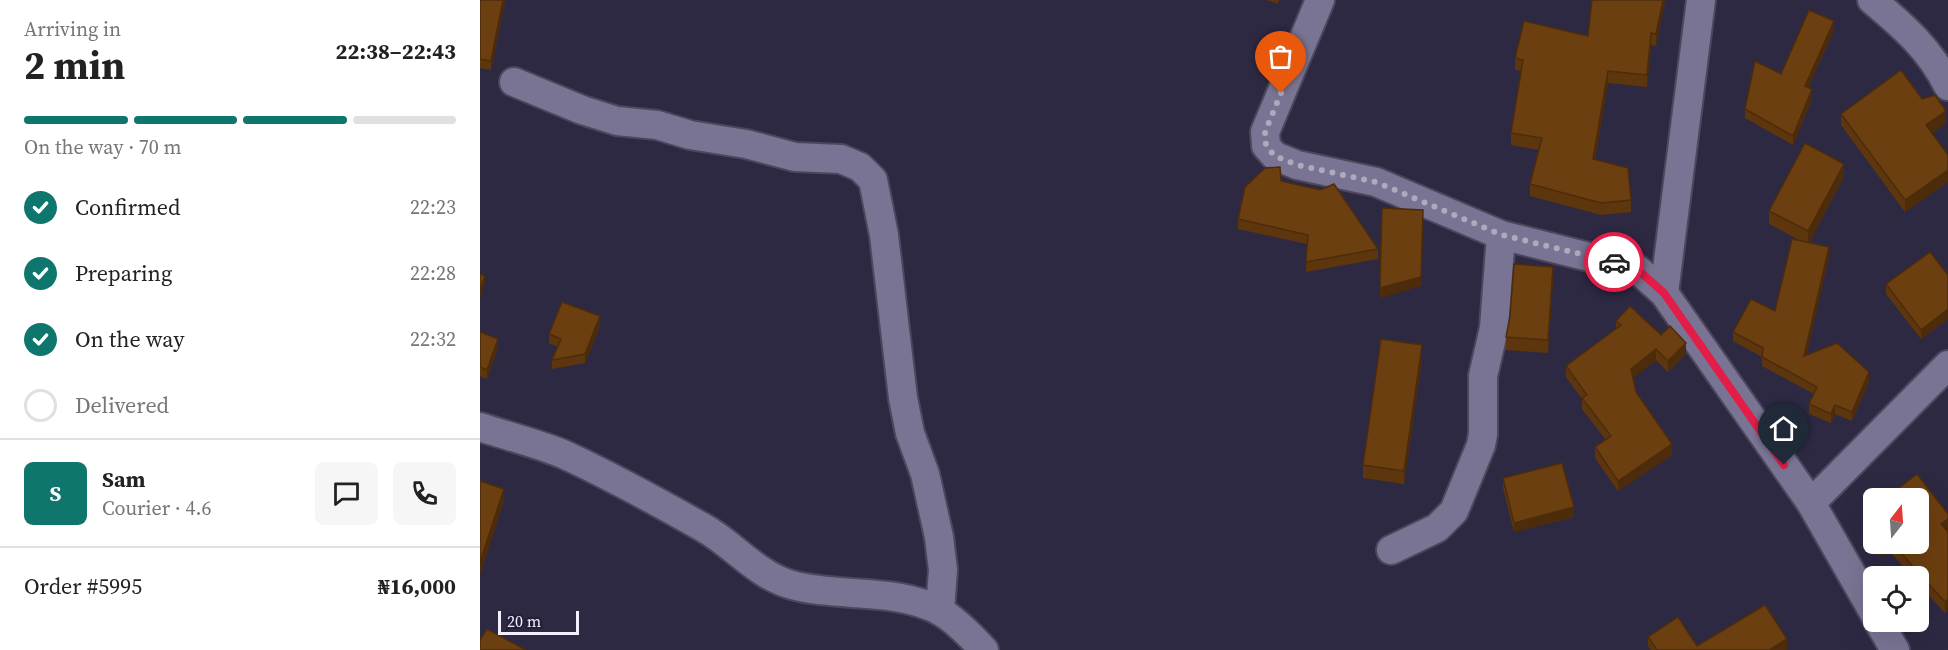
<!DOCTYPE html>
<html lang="en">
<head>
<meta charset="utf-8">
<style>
  body { margin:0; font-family:"Source Serif 4",serif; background:#f6f6f6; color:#222; height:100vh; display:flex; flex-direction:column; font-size:22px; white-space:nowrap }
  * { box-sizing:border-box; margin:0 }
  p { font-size:20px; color:#767676 }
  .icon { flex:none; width:33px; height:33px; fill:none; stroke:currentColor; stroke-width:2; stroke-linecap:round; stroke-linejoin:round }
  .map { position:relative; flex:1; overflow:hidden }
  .side { display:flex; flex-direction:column; background:#fff; width:480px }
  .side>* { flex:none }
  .needle { width:39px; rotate:17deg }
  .buttons { position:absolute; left:1383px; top:488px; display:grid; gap:12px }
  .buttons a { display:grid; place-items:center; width:66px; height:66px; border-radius:9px; background:#fff; box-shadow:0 6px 24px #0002; font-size:30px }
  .scale { position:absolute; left:18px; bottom:15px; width:81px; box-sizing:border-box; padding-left:6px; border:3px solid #f2f0fe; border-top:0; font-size:16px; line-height:21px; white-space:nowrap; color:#f2f0fe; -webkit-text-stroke:4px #241f39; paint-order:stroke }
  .pin { position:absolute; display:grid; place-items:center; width:51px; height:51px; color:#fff; margin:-62px -26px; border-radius:50% 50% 50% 0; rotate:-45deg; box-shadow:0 0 6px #0007 }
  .pin .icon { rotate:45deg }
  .courier { position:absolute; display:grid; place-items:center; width:60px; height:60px; margin:-30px; border:4px solid #e11d48; border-radius:50%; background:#fff; color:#222; box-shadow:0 2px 8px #0007 }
  .summary em { font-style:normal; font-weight:700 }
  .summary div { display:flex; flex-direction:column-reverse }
  .summary { display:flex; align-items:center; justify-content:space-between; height:102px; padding:0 24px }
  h1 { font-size:39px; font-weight:700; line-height:45px }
  .bar { display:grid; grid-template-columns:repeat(4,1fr); gap:9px 6px; align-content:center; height:72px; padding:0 24px }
  .bar i { height:8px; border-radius:4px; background:#e0e0e0 }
  .bar .on { background:#0f766e }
  .bar p { grid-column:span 4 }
  .line { display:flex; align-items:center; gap:15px; padding:0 24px; border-top:2px solid #e0e0e0 }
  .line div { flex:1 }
  .round { display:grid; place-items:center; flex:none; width:63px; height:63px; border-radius:9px; background:#f6f6f6 }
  ol { padding:0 24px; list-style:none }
  li { display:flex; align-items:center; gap:18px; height:66px }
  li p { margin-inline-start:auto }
  li .icon { padding:6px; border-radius:50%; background:#0f766e; color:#fff; stroke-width:4 }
  li:last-child { color:#767676 }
  li i { width:33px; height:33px; border:3px solid #e0e0e0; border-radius:50% }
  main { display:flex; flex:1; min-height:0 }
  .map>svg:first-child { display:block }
</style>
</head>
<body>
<main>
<section class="side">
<div class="summary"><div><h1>2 min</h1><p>Arriving in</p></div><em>22:38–22:43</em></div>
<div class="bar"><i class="on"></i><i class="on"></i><i class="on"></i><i></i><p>On the way · 70 m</p></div>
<ol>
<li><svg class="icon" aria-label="check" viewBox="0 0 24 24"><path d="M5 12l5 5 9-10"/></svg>Confirmed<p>22:23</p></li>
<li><svg class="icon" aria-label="check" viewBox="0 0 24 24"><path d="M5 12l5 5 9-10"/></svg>Preparing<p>22:28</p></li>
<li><svg class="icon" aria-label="check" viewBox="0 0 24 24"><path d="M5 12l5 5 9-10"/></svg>On the way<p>22:32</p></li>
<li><i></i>Delivered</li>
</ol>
<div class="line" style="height:108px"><b class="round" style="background:#0f766e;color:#fff">S</b><div><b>Sam</b><p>Courier · 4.6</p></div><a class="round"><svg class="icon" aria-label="chat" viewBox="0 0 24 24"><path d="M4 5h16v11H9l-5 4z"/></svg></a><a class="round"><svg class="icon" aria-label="phone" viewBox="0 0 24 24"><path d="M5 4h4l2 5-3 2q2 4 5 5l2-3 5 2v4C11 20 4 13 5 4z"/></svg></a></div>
<div class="line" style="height:78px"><div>Order #5995</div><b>₦16,000</b></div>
</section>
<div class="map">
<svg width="1468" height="650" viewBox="0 0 1468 650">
  <rect width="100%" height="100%" fill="#2e2943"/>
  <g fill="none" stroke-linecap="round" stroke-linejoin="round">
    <g stroke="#4c475c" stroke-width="32">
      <g id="minor">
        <path d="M840 0 785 132 786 146 795 156 817 165 896 182 1021 235 1157 269 1184 293 1331 503 1394 613"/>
        <path d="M1392 0C1423 26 1450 49 1468 86"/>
        <path d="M34 82 102 110 137 121 177 125 210 135 266 144 315 157 361 159 380 167 393 180 404 235 423 398 430 433 445 474 459 537 463 570 460 611"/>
        <path d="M1184 293 1221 0"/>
        <path d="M0 427C27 436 56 443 83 454 131 476 178 502 224 528 254 545 278 576 312 585 359 598 415 587 460 611 475 620 492 637 504 650"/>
        <path d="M1331 503 1468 365"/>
        <path d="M911 550 957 528 974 511 1001 445 1003 434V376L1014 328 1021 235"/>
        <path d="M1398 621 1415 650"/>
      </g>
    </g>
    <use href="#minor" stroke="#797493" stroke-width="28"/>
  </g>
  <g fill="#5d360e">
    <path d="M0 0H25L11 70 0 68Z"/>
    <path d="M787 0H799L798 4Z"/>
    <path d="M1112 0H1185L1176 46 1171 45 1167 87 1128 83 1115 160 1151 200V212L1121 215 1050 196V184L1059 150 1031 145V133L1041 71 1035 70V58L1108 36Z"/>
    <path d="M1354 30 1328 88 1332 99 1313 145 1265 118V109L1301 74Z"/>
    <path d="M1442 99 1466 123 1452 133 1468 155V182L1425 212 1361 125V114Z"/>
    <path d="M1364 177 1329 243 1349 256 1326 356 1389 382 1372 421 1355 414 1351 423 1329 414V404L1334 394 1282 366V357L1253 341V332L1295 311 1321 241 1289 224V211Z"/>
    <path d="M801 181 898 249V259L826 272 827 244 758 229V219Z"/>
    <path d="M1468 275V319L1441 339 1406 294V284Z"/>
    <path d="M1073 280 1068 353 1026 350V337Z"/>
    <path d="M1136 321 1181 335 1206 354 1188 372 1176 360 1153 378 1156 392 1192 455 1138 491 1115 458V447L1126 440 1102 409V399L1086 377V366L1136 329Z"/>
    <path d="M120 326 105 363 72 369V360L78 347 69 343V334Z"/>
    <path d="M0 332 18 348 7 379 0 376Z"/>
    <path d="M942 358 924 484 883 478V465Z"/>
    <path d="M1023 478 1094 517 1034 532 1023 488Z"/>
    <path d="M1468 514V610L1465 613 1438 584V576H1432L1411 553 1399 556 1386 540V528L1394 523V543H1438Z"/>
    <path d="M1168 637 1217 646 1307 649 1305 650H1171L1168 646Z"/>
  </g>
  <g fill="#4c2c0b">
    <path d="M23 0H25L11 70V61Z"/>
    <path d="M1183 0H1185L1176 46V34Z"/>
    <path d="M1354 21V30L1325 95V86Z"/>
    <path d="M1171 33V45L1167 87V75Z"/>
    <path d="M1128 71V83L1113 171V159Z"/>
    <path d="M1332 89V99L1313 145V136Z"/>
    <path d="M1466 111V123L1446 137V125Z"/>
    <path d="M1364 164V177L1328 245V231Z"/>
    <path d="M1468 170V182L1425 212V200Z"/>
    <path d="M943 210 941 286 900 298V288Z"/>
    <path d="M1349 247V256L1324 366V356Z"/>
    <path d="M1073 267V280L1068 353V340Z"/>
    <path d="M5 276V283L0 298V290Z"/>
    <path d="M1468 309V319L1441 339V330Z"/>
    <path d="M120 316V326L105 363V354Z"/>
    <path d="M18 339V348L7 379V370Z"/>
    <path d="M1206 343V354L1188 372V361Z"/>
    <path d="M942 345V358L924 484V471Z"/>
    <path d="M1176 349V360L1151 380V369Z"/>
    <path d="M1389 372V382L1372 421V412Z"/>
    <path d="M1355 405V414L1351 423V414Z"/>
    <path d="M1192 444V455L1138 491V481Z"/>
    <path d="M24 489V502L0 575V562Z"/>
    <path d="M1094 507V517L1034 532V523Z"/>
    <path d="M1468 519V530L1461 536V524Z"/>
    <path d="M1405 543H1411V553L1399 556V544Z"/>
    <path d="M1468 599V610L1465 613V602Z"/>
    <path d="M1307 639V649L1305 650H1289Z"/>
  </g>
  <g fill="#6c3f10" stroke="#4c2c0b" stroke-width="1.5">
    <path d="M0 0H23L11 61 0 59Z"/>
    <path d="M1112 0H1183L1176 34 1171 33 1167 75 1128 71 1113 159 1148 168 1151 200 1121 203 1050 184 1062 138 1031 133 1043 60 1035 58 1044 21 1108 36Z"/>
    <path d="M1329 10 1354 21 1325 86 1332 89 1313 136 1265 109 1275 61 1301 74Z"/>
    <path d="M1421 70 1442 99 1455 95 1466 111 1446 125 1468 155V170L1425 200 1361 114Z"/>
    <path d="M1325 143 1364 164 1328 231 1289 211Z"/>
    <path d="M800 167 801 181 840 190 854 184 898 249 826 262 828 235 758 219 765 187 785 168Z"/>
    <path d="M902 208 943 210 941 277 900 288Z"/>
    <path d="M1312 239 1349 247 1324 356 1357 343 1389 372 1372 412 1355 405 1351 414 1329 404 1337 387 1282 357 1283 348 1253 332 1271 299 1295 311Z"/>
    <path d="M1450 252 1468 275V309L1441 330 1406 284Z"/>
    <path d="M1034 264 1073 267 1068 340 1026 337 1030 316Z"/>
    <path d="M0 274 5 276 0 290Z"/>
    <path d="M82 302 120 316 105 354 72 360 81 339 69 334Z"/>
    <path d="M1150 306 1181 335 1190 326 1206 343 1188 361 1176 349 1151 369 1156 392 1192 444 1138 481 1115 447 1131 436 1102 398 1107 395 1086 366 1141 325 1136 321Z"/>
    <path d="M0 332 18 339 7 370 0 367Z"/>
    <path d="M901 339 942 345 924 471 883 465Z"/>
    <path d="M1082 463 1094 507 1034 523 1023 478Z"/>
    <path d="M1437 474 1468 514V519L1461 524 1468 532V599L1465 602 1412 543H1438V498H1406Z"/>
    <path d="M0 481 24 489 0 562Z"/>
    <path d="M1394 523V538L1386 528Z"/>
    <path d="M1285 605 1307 639 1289 650H1177L1168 637 1198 617 1217 646Z"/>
    <path d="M7 629 46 650H0V640Z"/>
  </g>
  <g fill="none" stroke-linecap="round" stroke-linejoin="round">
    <path stroke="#adaabd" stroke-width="6" stroke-dasharray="0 10.8" d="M801 93 785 132 786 146 795 156 817 165 896 182 1022 235 1134 262"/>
    <path stroke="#e11d48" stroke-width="8" d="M1134 262 1157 269 1184 293 1304 465"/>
  </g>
</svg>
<div class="buttons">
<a><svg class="needle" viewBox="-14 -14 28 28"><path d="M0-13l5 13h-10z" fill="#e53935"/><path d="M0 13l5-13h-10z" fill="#767676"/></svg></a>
<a><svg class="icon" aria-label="locate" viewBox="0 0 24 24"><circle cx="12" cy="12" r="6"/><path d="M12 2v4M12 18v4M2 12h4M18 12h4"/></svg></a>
</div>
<div class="scale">20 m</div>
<div class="pin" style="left:801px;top:93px;background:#ea580c"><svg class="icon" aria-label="bag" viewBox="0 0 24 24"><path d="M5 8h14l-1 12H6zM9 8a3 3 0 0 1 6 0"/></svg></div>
<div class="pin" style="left:1304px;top:465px;background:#1f2937"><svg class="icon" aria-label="home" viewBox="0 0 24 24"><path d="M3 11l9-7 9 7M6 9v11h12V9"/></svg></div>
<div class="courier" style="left:1134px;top:262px"><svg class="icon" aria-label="car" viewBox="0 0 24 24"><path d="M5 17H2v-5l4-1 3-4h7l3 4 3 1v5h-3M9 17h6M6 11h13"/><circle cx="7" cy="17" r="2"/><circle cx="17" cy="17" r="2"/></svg></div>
</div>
</main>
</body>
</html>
